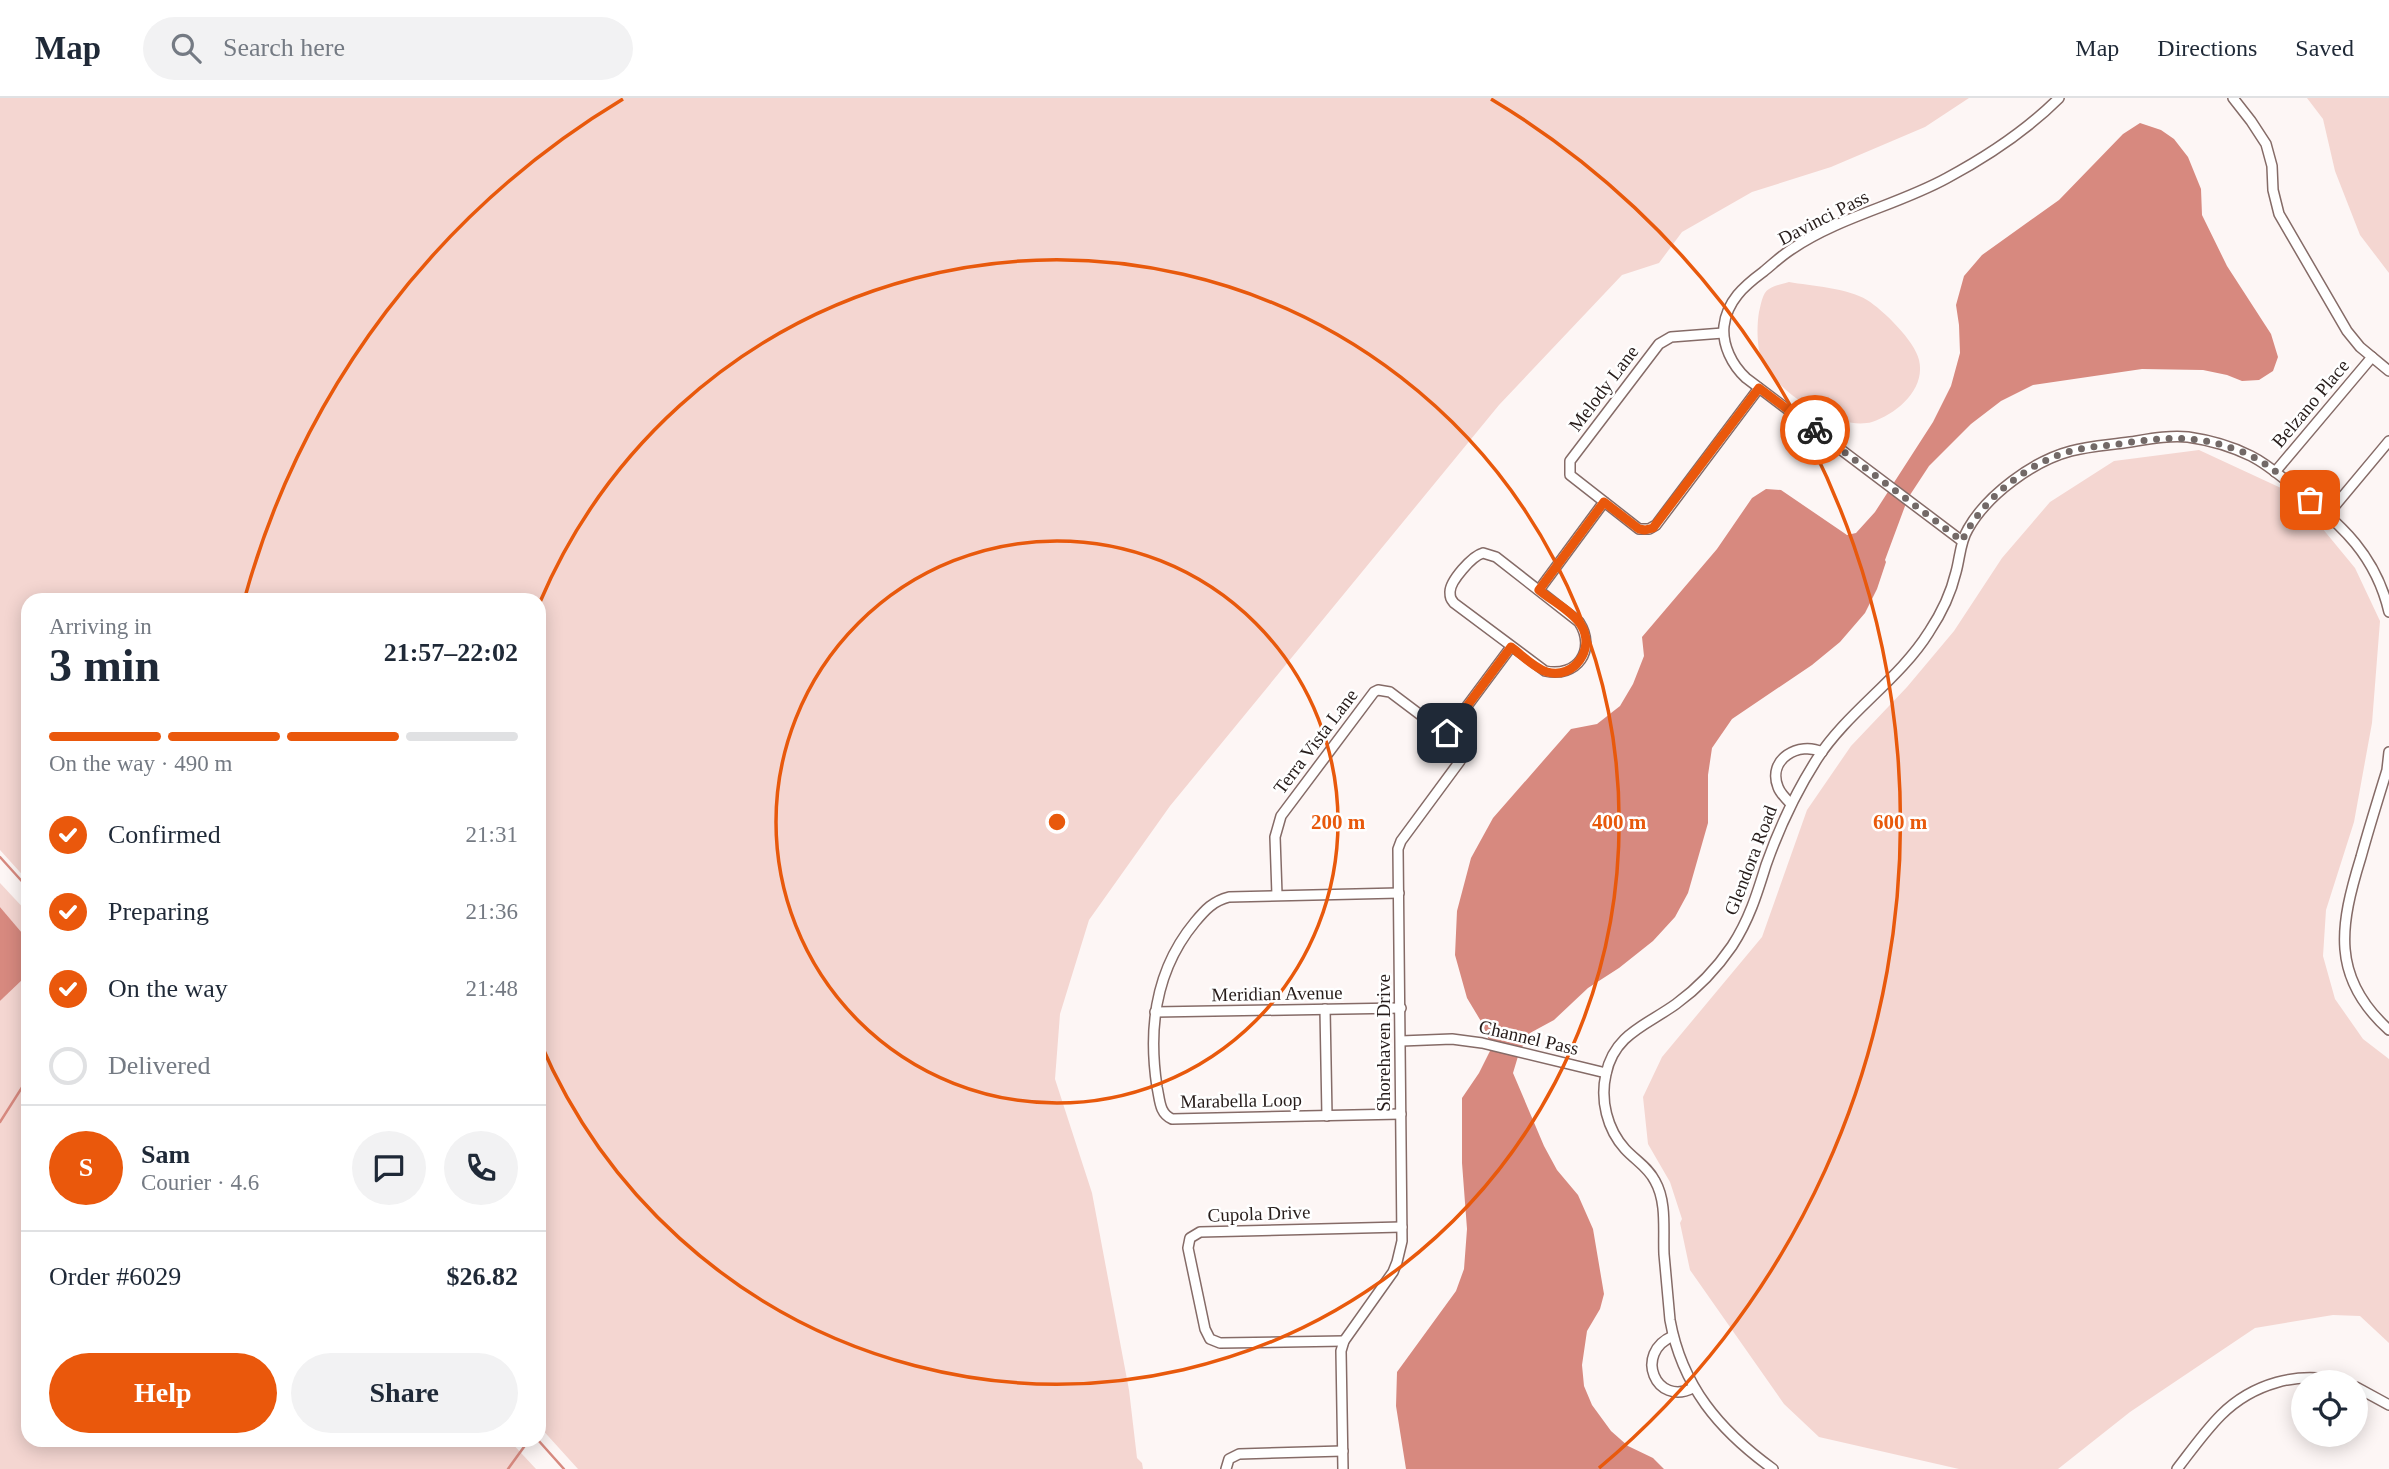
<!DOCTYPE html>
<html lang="en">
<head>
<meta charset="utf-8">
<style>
  body { margin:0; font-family:"Times New Roman",serif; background:#f2f2f3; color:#1f2937; height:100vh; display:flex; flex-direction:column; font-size:26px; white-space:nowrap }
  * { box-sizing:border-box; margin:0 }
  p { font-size:23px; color:#747a83 }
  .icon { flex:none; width:38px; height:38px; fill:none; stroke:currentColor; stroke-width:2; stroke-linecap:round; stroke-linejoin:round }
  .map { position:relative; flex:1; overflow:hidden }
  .side { position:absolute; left:21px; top:495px; width:525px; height:854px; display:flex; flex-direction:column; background:#fff; border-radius:21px; box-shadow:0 4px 18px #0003 }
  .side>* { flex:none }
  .buttons { position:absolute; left:2291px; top:1272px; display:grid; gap:14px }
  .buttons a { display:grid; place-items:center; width:77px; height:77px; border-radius:50%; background:#fff; box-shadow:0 4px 18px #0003; font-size:35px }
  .pin { position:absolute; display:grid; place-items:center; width:60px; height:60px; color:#fff; margin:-30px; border-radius:14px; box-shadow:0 4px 10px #0006 }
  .courier { position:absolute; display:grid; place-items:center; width:70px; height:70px; margin:-35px; border:5px solid #ea580c; border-radius:50%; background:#fff; color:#222; box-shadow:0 2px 9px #0007 }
  .headline em { font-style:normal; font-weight:800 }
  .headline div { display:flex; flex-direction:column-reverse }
  .headline { display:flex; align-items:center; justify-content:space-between; height:119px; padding:0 28px }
  h1 { font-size:46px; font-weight:800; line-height:52px }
  .bar { display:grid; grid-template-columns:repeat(4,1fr); gap:10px 7px; align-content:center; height:84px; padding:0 28px }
  .bar i { height:9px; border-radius:5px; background:#e0e1e3 }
  .bar .current { background:#ea580c }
  .bar p { grid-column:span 4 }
  .line { display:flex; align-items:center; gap:18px; padding:0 28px; border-top:2px solid #e0e1e3 }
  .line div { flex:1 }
  .round { display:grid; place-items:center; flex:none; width:74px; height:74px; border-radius:37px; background:#f2f2f3 }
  ol { padding:0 28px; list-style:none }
  li { display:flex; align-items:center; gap:21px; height:77px }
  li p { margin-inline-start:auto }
  li .icon { padding:7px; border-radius:50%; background:#ea580c; color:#fff; stroke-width:4 }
  li:last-child { color:#747a83 }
  li i { width:38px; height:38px; border:4px solid #e0e1e3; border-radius:50% }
  .button { display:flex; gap:14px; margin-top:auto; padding:14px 28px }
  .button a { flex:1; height:80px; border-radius:42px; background:#ea580c; color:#fff; font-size:28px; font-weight:800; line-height:80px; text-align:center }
  .button a+a { background:#f2f2f3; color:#1f2937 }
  header { display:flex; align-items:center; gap:42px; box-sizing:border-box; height:98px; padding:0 35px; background:#fff; border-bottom:2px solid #e0e1e3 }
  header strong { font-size:33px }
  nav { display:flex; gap:38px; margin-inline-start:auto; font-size:24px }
  .search { width:490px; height:63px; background:#f2f2f3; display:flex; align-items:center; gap:18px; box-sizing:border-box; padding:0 24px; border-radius:38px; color:#747a83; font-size:26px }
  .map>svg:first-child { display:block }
</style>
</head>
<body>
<header>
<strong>Map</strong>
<div class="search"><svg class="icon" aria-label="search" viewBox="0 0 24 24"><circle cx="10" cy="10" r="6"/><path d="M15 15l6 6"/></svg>Search here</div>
<nav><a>Map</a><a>Directions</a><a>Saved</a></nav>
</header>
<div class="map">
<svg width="2389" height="1371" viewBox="0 0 2389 1371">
  <rect width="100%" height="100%" fill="#fdf6f5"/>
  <g fill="#f4d6d1">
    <path d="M0 0H1969L1925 29 1831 69 1752 94 1682 134 1659 165 1622 177 1499 307 1170 708 1089 822 1060 916 1055 981 1092 1095 1129 1292 1137 1360 1142 1365 1143 1371H578L539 1328V502H28V783L0 752Z"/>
    <path d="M2307 0H2389V175L2360 137 2335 73 2323 21Z"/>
    <path d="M1789 184C1811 188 1848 190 1867 202 1883 212 1915 243 1919 262 1926 291 1897 316 1872 324 1835 334 1766 289 1759 252 1757 240 1757 226 1759 214 1761 207 1762 195 1769 191 1775 187 1783 186 1789 184Z"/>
    <path d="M2199 352 2294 396 2355 470 2380 523 2372 625 2354 724 2326 812 2323 858 2335 901 2363 941 2389 961V1245L2360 1218 2333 1217 2255 1230 2130 1314 2058 1371H1959L1819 1339 1784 1306 1690 1172 1680 1125 1682 1121 1670 1084 1648 1046 1643 999 1662 959 1762 839 1807 712 1851 648 1907 589 1954 533 2002 460 2050 404 2114 363Z"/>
    <path d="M0 785 28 815V842L0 809Z"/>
    <path d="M28 871V1342H509L536 1371H0V903L21 883Z"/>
  </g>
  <g fill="#d7897f">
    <path d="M2140 25 2161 32 2174 41 2188 59 2201 91 2202 117 2227 168 2271 236 2278 259 2273 273 2259 282 2242 283 2227 277 2203 272 2142 271 2033 287 2001 303 1971 326 1929 368 1908 400 1885 462 1886 464 1877 491 1865 515 1840 544 1812 567 1732 621 1712 650 1708 677V725L1688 795 1675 819 1653 843 1619 870 1588 890 1554 922 1530 935 1519 955 1513 975 1544 1048 1557 1072 1578 1097 1593 1131 1604 1196 1600 1211 1587 1233 1582 1267 1584 1288 1592 1307 1611 1333 1628 1348 1653 1360 1664 1371H1406L1396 1308 1397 1274 1456 1193 1464 1171 1467 1131 1462 1065V1000L1479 975 1492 949 1482 925 1467 900 1455 857 1457 813 1471 760 1493 720 1571 631 1597 626 1620 608 1633 586 1644 558 1642 539 1717 451 1752 400 1766 391 1781 392 1847 437 1856 435 1875 414 1933 324 1951 288 1960 255 1959 227 1956 207 1964 178 1982 157 2059 102 2123 36Z"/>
    <path d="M0 809 28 842V871L21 883 0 903Z"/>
  </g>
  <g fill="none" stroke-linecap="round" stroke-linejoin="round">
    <g stroke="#d7897f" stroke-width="2.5">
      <path d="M0 759 28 790"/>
      <path d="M0 1024 28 980"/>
      <path d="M538 1342 564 1371"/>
      <path d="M508 1371 529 1342"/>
    </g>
    <g stroke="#856b67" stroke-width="12">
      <g id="minor">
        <path d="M2233 0 2251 23 2266 46 2272 68 2273 92 2279 116 2347 233 2360 249 2389 273"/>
        <path d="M1723 235 1671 239 1659 246 1570 363V377L1639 431H1649L1656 427 1759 290"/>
        <path d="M2275 374 2372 259"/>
        <path d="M2328 416 2389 343"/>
        <path d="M1962 443 1746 280C1732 267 1722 247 1724 228 1727 203 1744 188 1763 174 1773 166 1782 157 1792 151 1839 119 1898 107 1947 80 1988 58 2026 33 2059 0"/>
        <path d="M1483 455 1496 459 1579 524C1597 552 1577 580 1545 573L1454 505C1451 501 1450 500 1450 494 1450 483 1472 458 1483 455Z"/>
        <path d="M1539 492 1604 404"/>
        <path d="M1447 635 1511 549"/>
        <path d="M2389 654 2387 672C2378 701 2369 730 2361 759 2340 827 2330 879 2389 932"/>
        <path d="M1791 706C1786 701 1780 695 1778 689 1767 661 1799 643 1822 654"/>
        <path d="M1399 795 1229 799C1213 803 1205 812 1195 824 1156 871 1148 930 1157 989 1160 1002 1159 1015 1172 1021L1401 1016"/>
        <path d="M1277 797 1275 739 1281 718 1374 594 1378 592 1390 594 1459 646 1463 656 1460 663 1401 743 1398 751 1402 1143 1397 1164 1393 1174 1344 1243 1341 1253 1343 1371"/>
        <path d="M1325 911 1327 1018"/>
        <path d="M1155 914 1401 910"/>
        <path d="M1401 943 1452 941 1482 945 1606 975"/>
        <path d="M1673 1238C1633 1255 1656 1309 1693 1290"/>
        <path d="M1344 1243 1220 1245 1210 1241 1205 1231 1188 1150 1190 1140 1200 1134 1402 1129"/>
        <path d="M2356 1289 2389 1307"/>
        <path d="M1226 1371 1229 1361 1239 1356 1343 1353"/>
        <path d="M1773 1371C1719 1332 1682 1288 1670 1222 1668 1200 1666 1178 1664 1156 1663 1132 1667 1104 1655 1083 1648 1069 1635 1062 1625 1051 1607 1031 1600 1002 1606 976 1614 936 1647 927 1676 906 1698 890 1717 870 1732 848 1749 822 1757 796 1766 767 1779 730 1796 694 1817 661 1848 613 1899 582 1929 534 1941 516 1951 495 1956 474 1960 460 1960 444 1968 431 1987 397 2033 363 2071 353 2090 348 2110 347 2130 344 2149 341 2169 337 2188 339 2209 342 2233 349 2251 358 2269 367 2284 381 2299 393 2342 427 2376 458 2389 514"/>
        <path d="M2177 1371C2191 1353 2205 1333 2221 1317 2252 1286 2299 1272 2341 1284"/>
      </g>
    </g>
    <use href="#minor" stroke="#fff" stroke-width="9"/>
  </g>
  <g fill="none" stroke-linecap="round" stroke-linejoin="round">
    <path stroke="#726967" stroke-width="7" stroke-dasharray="0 12.6" d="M1815 332 1962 443C1981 402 2027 365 2071 353 2086 349 2103 348 2119 346 2164 339 2196 336 2240 353 2267 363 2288 384 2310 402"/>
    <path stroke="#ea580c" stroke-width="9" d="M1447 635 1511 549C1522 557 1534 570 1547 574 1574 582 1596 550 1581 527 1572 513 1552 503 1539 492L1604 404 1639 431 1645 432 1653 430 1759 290 1815 332"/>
  </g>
  <g fill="none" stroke="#e8590c" stroke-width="3.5">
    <circle cx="1057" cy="724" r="281"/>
    <path d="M540 504A562 562 0 1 1 540 944"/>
    <path d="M245 499A843 843 0 0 1 623 1M1491 1A843 843 0 0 1 1599 1370"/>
  </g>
  <g text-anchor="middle" stroke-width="5" stroke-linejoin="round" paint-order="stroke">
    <g font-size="19" fill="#271d1b" stroke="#fff">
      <text transform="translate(1823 119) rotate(-27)" y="7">Davinci Pass</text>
      <text transform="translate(1603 290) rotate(-53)" y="7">Melody Lane</text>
      <text transform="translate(2310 305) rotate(-50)" y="7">Belzano Place</text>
      <text transform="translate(1315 643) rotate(-53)" y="7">Terra Vista Lane</text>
      <text transform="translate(1750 762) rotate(-69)" y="7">Glendora Road</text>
      <text transform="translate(1277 895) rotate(-1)" y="7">Meridian Avenue</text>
      <text transform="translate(1529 939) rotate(13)" y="7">Channel Pass</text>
      <text transform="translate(1383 945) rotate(-90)" y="7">Shorehaven Drive</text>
      <text transform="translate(1241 1002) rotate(-1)" y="7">Marabella Loop</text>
      <text transform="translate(1259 1115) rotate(-2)" y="7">Cupola Drive</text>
    </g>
  </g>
  <circle cx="1057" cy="724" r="10" fill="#e8590c" stroke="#fff" stroke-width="3.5"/>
  <g font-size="21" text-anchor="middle" font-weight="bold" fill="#e8590c" stroke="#fff" stroke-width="5" stroke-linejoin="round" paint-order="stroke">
    <text x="1338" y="731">200 m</text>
    <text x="1619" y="731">400 m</text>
    <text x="1900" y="731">600 m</text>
  </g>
</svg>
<div class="buttons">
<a><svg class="icon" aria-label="locate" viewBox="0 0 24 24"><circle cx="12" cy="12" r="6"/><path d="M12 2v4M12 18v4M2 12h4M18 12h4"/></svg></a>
</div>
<div class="pin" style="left:2310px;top:402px;background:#ea580c"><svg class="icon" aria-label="bag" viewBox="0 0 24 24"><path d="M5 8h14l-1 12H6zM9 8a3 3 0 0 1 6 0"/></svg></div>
<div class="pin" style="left:1447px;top:635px;background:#1f2937"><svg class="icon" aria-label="home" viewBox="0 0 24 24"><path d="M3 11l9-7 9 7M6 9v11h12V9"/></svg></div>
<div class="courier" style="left:1815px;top:332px"><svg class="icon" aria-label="bike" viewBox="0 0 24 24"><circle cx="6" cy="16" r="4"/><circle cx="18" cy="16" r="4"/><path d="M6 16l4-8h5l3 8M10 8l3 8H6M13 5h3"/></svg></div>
<section class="side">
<div class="headline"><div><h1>3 min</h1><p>Arriving in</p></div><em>21:57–22:02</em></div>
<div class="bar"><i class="current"></i><i class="current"></i><i class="current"></i><i></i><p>On the way · 490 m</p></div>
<ol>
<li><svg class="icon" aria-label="check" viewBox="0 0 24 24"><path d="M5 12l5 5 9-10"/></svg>Confirmed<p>21:31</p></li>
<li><svg class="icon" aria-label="check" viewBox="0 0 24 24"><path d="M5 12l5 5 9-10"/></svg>Preparing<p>21:36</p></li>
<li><svg class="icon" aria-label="check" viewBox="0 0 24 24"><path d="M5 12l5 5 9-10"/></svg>On the way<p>21:48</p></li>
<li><i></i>Delivered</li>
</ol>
<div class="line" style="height:126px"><b class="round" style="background:#ea580c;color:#fff">S</b><div><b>Sam</b><p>Courier · 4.6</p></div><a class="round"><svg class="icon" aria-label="chat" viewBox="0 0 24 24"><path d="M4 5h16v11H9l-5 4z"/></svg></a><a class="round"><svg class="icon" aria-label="phone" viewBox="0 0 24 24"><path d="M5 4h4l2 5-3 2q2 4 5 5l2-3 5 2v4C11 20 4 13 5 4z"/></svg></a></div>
<div class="line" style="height:91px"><div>Order #6029</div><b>$26.82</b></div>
<div class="button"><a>Help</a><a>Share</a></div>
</section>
</div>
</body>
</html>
